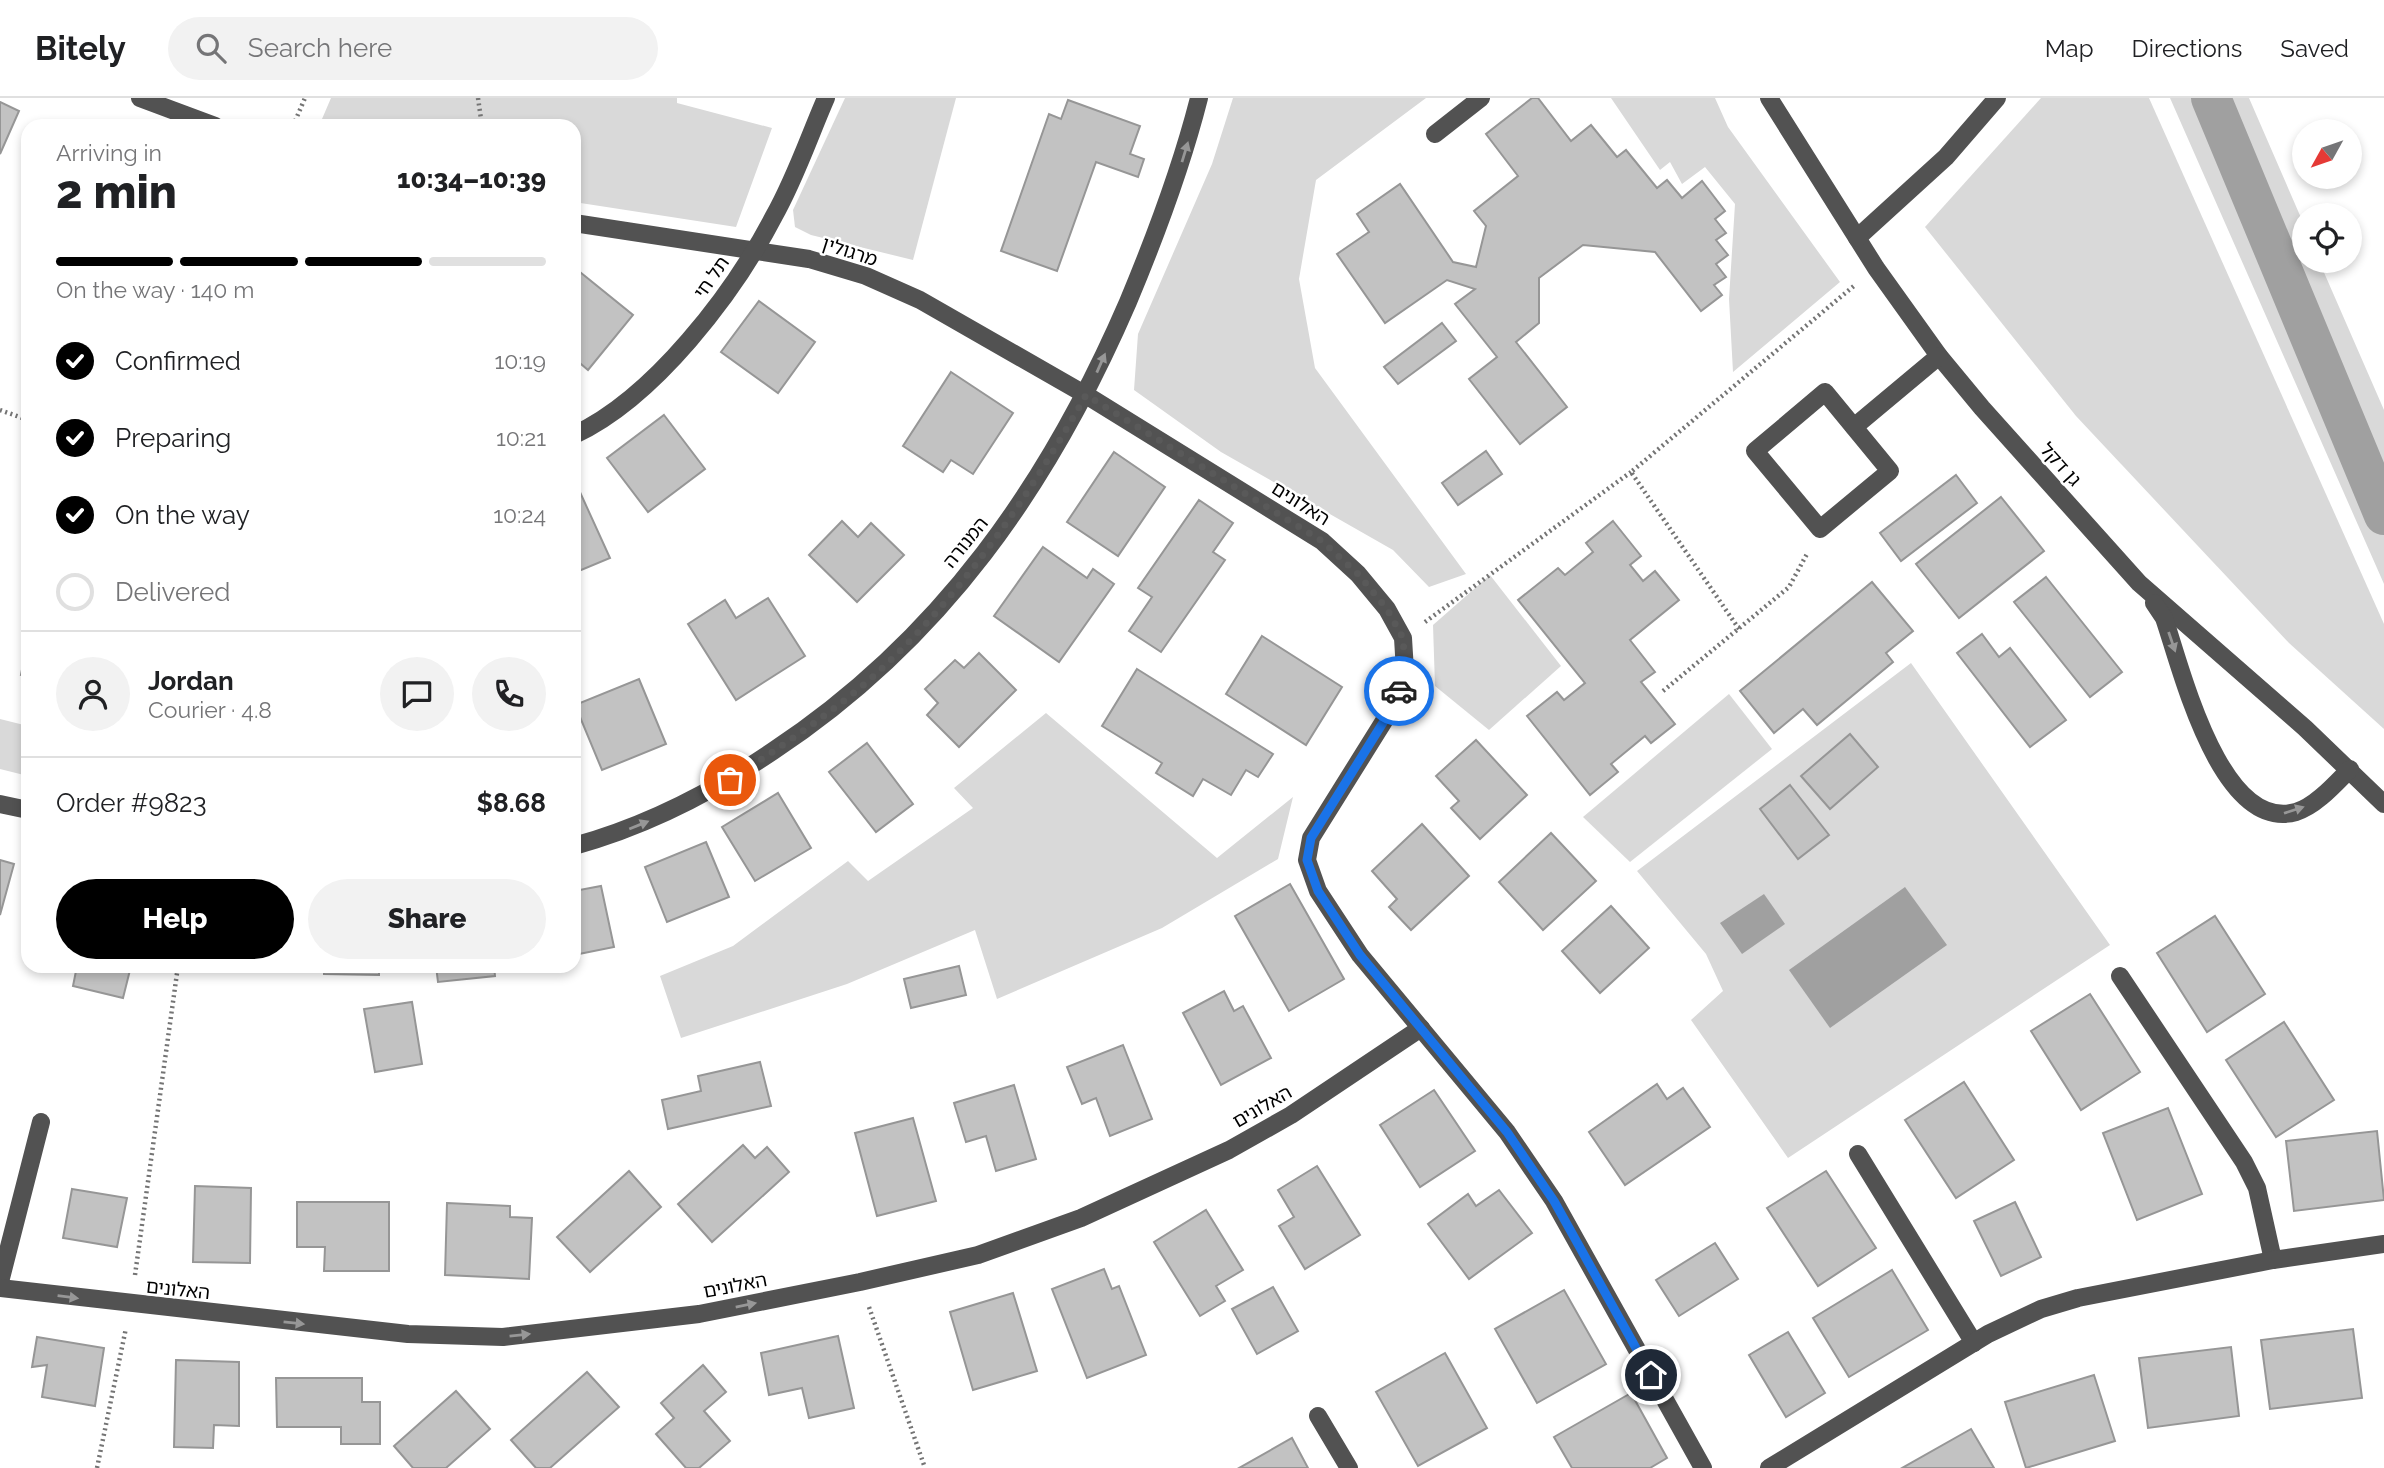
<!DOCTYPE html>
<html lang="en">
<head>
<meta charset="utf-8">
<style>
  body { margin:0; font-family:Raleway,"Noto Sans Hebrew",sans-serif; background:#f2f2f2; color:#202124; height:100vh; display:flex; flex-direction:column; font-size:26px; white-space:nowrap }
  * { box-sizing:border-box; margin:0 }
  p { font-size:23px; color:#757577 }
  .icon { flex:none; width:38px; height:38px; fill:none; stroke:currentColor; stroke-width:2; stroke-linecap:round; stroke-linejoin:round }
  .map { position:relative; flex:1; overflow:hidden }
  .sheet { position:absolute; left:21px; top:21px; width:560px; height:854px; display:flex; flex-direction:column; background:#fff; border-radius:21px; box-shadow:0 4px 10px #0003 }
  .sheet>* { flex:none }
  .needle { width:46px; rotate:230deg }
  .controls { position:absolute; left:2292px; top:21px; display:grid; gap:14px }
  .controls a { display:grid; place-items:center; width:70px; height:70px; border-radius:50%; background:#fff; box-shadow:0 4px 10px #0003; font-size:35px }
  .pin { position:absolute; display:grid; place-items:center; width:60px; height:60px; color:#fff; margin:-30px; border:4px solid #fff; border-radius:50%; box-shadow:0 2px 7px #0007 }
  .courier { position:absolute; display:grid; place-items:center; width:70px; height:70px; margin:-35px; border:5px solid #1a73e8; border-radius:50%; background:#fff; color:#222; box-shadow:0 2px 9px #0007 }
  .summary em { font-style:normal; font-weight:800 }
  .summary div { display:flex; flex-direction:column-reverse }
  .summary { display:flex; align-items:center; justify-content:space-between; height:119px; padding:0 35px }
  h1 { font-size:46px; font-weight:800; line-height:52px }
  .bar { display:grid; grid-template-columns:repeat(4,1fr); gap:10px 7px; align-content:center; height:84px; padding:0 35px }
  .bar i { height:9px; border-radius:5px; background:#e0e0e0 }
  .bar .on { background:#000 }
  .bar p { grid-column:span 4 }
  .line { display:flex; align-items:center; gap:18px; padding:0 35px; border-top:2px solid #e0e0e0 }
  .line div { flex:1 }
  .round { display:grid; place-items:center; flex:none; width:74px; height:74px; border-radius:37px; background:#f2f2f2 }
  ol { padding:0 35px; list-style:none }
  li { display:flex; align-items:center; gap:21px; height:77px }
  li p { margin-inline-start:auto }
  li .icon { padding:7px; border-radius:50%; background:#000; color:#fff; stroke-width:4 }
  li:last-child { color:#757577 }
  li i { width:38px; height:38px; border:4px solid #e0e0e0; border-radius:50% }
  .primary-button { display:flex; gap:14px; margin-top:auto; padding:14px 35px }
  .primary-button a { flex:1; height:80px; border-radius:42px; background:#000; color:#fff; font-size:28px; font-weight:800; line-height:80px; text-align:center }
  .primary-button a+a { background:#f2f2f2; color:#202124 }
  header { display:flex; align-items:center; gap:42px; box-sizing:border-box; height:98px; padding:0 35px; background:#fff; border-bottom:2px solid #e0e0e0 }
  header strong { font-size:33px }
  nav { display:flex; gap:38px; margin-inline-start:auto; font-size:24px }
  .search { width:490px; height:63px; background:#f2f2f2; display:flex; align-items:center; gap:18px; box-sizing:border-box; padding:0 24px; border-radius:38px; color:#757577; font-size:26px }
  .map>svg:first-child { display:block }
</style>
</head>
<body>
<header>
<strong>Bitely</strong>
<div class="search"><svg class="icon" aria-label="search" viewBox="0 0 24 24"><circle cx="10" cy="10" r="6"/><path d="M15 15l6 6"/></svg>Search here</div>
<nav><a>Map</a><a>Directions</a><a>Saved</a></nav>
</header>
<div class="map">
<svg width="2384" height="1370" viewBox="0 0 2384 1370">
  <rect width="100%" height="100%" fill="#fff"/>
  <g fill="#d9d9d9">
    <path d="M331 0H677V5L772 30 736 129 574 104V28H319Z"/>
    <path d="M845 0H956L913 162 811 137 795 129 793 112Z"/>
    <path d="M1233 0H1426L1316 82 1299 181 1315 270 1466 476 1429 489 1393 452 1221 354 1134 292 1138 236 1212 66Z"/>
    <path d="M1611 0H1715L1728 29 1840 184 1733 274 1729 201 1735 106 1705 69 1682 86 1670 64 1660 72Z"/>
    <path d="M2041 0H2149L2384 526V631L2289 545 2076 318 1925 129Z"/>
    <path d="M2170 0H2249L2305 129V163H2319L2384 312V486Z"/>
    <path d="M1490 477 1561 568 1489 632 1435 588 1433 527Z"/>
    <path d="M1911 565 2110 847 1788 1060 1691 922 1723 893 1706 856 1637 773Z"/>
    <path d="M1729 596 1772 651 1630 764 1583 719Z"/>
    <path d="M1046 615 1217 760 1293 699 1278 761 1162 830 997 901 975 832 847 886 681 940 660 878 733 848 848 763 868 783 973 710 954 690Z"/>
    <path d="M0 621 28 628V678L0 671Z"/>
  </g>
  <g fill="#a0a0a0">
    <path d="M1905 789 1947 847 1830 930 1789 872Z"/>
    <path d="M1764 796 1785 826 1742 856 1720 825Z"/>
  </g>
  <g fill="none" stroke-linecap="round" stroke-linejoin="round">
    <path stroke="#a0a0a0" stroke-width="40" d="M2211 0 2384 417"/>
  </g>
  <g fill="#c2c2c2" stroke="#969696" stroke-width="2">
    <path d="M1532 0H1538L1571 43 1591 27 1617 59 1626 52 1657 90 1667 82 1682 100 1702 83 1725 113 1715 121 1726 135 1716 142 1728 157 1716 166 1726 179 1714 187 1722 197 1701 213 1655 154 1583 147 1539 180V225L1516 244 1567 309 1520 346 1469 281 1497 259 1455 206 1475 191 1447 182 1385 225 1337 156 1369 134 1357 116 1400 86 1453 164 1476 169 1486 128 1474 113 1518 78 1486 36Z"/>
    <path d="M1068 2 1140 28 1130 56 1144 61 1138 79 1096 64 1057 173 1001 153 1049 16 1061 21Z"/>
    <path d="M0 4 19 13 0 56Z"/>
    <path d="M575 170 633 217 588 272 574 260Z"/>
    <path d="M759 203 815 244 778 295 721 254Z"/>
    <path d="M1442 225 1456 243 1398 286 1384 269Z"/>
    <path d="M951 274 1013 315 973 376 951 362 943 374 903 348Z"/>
    <path d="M664 317 705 371 648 414 607 360Z"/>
    <path d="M1486 353 1502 376 1458 407 1442 385Z"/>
    <path d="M1114 354 1165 389 1118 458 1067 424Z"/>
    <path d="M1956 377 1977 405 1901 463 1880 435Z"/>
    <path d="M574 381 610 460 574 475Z"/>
    <path d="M2001 399 2044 453 1959 520 1916 466Z"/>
    <path d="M1199 402 1233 425 1213 454 1225 462 1161 554 1129 533 1152 499 1138 490Z"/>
    <path d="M842 423 858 439 871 425 904 457 857 504 809 457Z"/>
    <path d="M1613 423 1641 458 1630 467 1643 483 1655 473 1679 502 1630 542 1655 574 1641 584 1675 626 1651 645 1645 638 1611 666 1618 674 1590 697 1527 618 1557 594 1564 602 1585 585 1518 502 1558 470 1565 477 1593 454 1586 445Z"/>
    <path d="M1043 449 1087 480 1093 471 1114 486 1059 564 994 518Z"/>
    <path d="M2046 479 2122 574 2090 599 2014 504Z"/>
    <path d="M1872 484 1913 533 1886 555 1893 564 1817 627 1803 611 1774 635 1740 593Z"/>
    <path d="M768 500 805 558 736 602 688 526 725 502 736 520Z"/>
    <path d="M1982 536 1999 559 2010 550 2066 622 2030 649 1957 555Z"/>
    <path d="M1262 538 1342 589 1306 647 1226 596Z"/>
    <path d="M28 540V578L21 577Z"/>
    <path d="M979 555 1016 592 959 649 927 617 938 605 925 591 955 562 964 570Z"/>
    <path d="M1137 571 1273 656 1258 679 1246 672 1231 697 1203 681 1193 698 1156 675 1162 665 1102 628Z"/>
    <path d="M639 581 666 646 602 672 575 607Z"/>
    <path d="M1850 636 1878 669 1830 711 1801 678Z"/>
    <path d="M1476 642 1527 697 1480 741 1451 710 1459 703 1436 678Z"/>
    <path d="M867 645 913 706 876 734 829 674Z"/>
    <path d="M1790 687 1829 737 1798 761 1760 711Z"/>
    <path d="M778 695 811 750 755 783 722 729Z"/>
    <path d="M1422 726 1469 778 1411 832 1389 809 1397 801 1372 773Z"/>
    <path d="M1551 735 1596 783 1543 832 1499 784Z"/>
    <path d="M706 744 729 799 667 824 645 769Z"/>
    <path d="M0 762 14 766 0 817Z"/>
    <path d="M1290 786 1344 881 1289 913 1235 818Z"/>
    <path d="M601 788 614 849 574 857V793Z"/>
    <path d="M1611 808 1649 850 1600 895 1562 853Z"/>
    <path d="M2215 818 2265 896 2207 934 2157 855Z"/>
    <path d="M77 868H131L123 900 73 888Z"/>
    <path d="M324 868H379V877L324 876Z"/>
    <path d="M436 868H494L495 878 438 884Z"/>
    <path d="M959 868 966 897 911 910 904 881Z"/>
    <path d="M1224 893 1234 913 1243 908 1271 960 1221 987 1183 915Z"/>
    <path d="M2090 896 2140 974 2081 1012 2031 933Z"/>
    <path d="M412 904 422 966 375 974 364 911Z"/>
    <path d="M2284 924 2334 1002 2276 1039 2226 962Z"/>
    <path d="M1123 947 1152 1021 1110 1038 1096 1000 1082 1006 1067 969Z"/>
    <path d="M760 964 771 1008 668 1031 662 1002 701 993 698 978Z"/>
    <path d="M1964 984 2014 1062 1956 1100 1905 1022Z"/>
    <path d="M1657 986 1667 1001 1683 990 1710 1029 1625 1087 1589 1034Z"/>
    <path d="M1014 987 1036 1061 996 1073 986 1038 966 1044 954 1005Z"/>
    <path d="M1434 992 1475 1053 1420 1089 1380 1027Z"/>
    <path d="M2168 1010 2202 1096 2137 1122 2103 1035Z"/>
    <path d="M913 1020 936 1103 877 1118 855 1035Z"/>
    <path d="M2377 1033 2384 1102 2294 1113 2286 1043Z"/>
    <path d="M743 1047 755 1060 767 1049 789 1074 712 1144 678 1106Z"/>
    <path d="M1317 1068 1360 1137 1305 1171 1279 1128 1294 1119 1278 1092Z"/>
    <path d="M629 1073 661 1109 590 1174 557 1139Z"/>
    <path d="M1826 1073 1876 1150 1818 1188 1767 1110Z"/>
    <path d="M195 1088 251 1090 250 1165 193 1164Z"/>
    <path d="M72 1091 127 1100 117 1149 63 1140Z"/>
    <path d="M1499 1092 1532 1135 1469 1181 1428 1126 1468 1096 1476 1108Z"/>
    <path d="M297 1104H389V1173H324L325 1149H297Z"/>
    <path d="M2015 1104 2041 1159 2001 1178 1974 1123Z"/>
    <path d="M447 1105 510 1108V1119L532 1120 529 1181 445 1177Z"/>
    <path d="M1206 1112 1243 1172 1216 1188 1225 1203 1200 1218 1154 1144Z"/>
    <path d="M1715 1145 1738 1181 1679 1218 1656 1182Z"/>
    <path d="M1104 1171 1112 1191 1119 1188 1146 1257 1087 1280 1052 1191Z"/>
    <path d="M1892 1172 1928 1232 1849 1279 1813 1220Z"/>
    <path d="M1273 1189 1298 1233 1257 1256 1232 1211Z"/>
    <path d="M1564 1192 1606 1266 1537 1305 1495 1231Z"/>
    <path d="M1013 1195 1037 1273 973 1292 950 1214Z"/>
    <path d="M2353 1231 2362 1300 2270 1311 2261 1242Z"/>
    <path d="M1788 1234 1825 1295 1786 1319 1749 1257Z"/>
    <path d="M838 1238 854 1310 809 1320 802 1290 769 1297 761 1255Z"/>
    <path d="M37 1239 104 1250 95 1308 42 1299 47 1267 32 1269Z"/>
    <path d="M2231 1249 2239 1318 2148 1330 2139 1260Z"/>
    <path d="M1445 1255 1487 1330 1418 1368 1376 1294Z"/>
    <path d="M176 1262 239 1264V1328L214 1327 213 1350 174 1349Z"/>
    <path d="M703 1267 726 1294 704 1313 730 1343 699 1370H686L656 1336 674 1320 661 1305Z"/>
    <path d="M587 1274 619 1309 550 1370H536L511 1342Z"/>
    <path d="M2094 1277 2115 1343 2026 1370 2005 1304Z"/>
    <path d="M276 1280H362V1304H380V1346H341V1329H277Z"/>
    <path d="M456 1293 490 1331 446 1370H413L394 1348Z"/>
    <path d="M1631 1295 1667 1360 1650 1370H1572L1554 1339Z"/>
    <path d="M1971 1331 1994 1370H1902Z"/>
    <path d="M1292 1340 1308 1370H1239Z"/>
  </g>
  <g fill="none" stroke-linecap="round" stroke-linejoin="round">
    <g stroke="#747474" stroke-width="4.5" stroke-dasharray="2 3.5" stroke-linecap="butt">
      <path d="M478 0 482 28"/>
      <path d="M293 28 305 0"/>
      <path d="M0 312 28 322"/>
      <path d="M1425 524 1631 374"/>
      <path d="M1739 531 1631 374 1855 187"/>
      <path d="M1663 593 1789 489 1808 454"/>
      <path d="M135 1177 178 868"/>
      <path d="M869 1209 925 1370"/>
      <path d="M97 1370 126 1230"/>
    </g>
    <g stroke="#525252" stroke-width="18">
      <path d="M140 0 215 28"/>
      <path d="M1769 0 1876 170 1939 258 1982 310 2139 485 2305 630 2384 706"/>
      <path d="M1435 36 1481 0"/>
      <path d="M574 125 809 161 866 178 920 202 1086 297 1322 443 1358 476 1387 511 1403 540 1405 573 1394 607 1311 740 1307 762 1318 793 1360 857 1507 1034 1554 1103 1703 1370"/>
      <path d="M1857 140 1946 59 1997 0"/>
      <path d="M1825 294 1890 373 1820 431 1755 353Z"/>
      <path d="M1854 329 1939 258"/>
      <path d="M574 337C654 300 734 195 774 118 795 81 809 39 826 0"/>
      <path d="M2154 505 2164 520C2181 569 2220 735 2296 714 2316 708 2336 685 2350 671"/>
      <path d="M0 706 28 712"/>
      <path d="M574 748C647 728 711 695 773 653 941 542 1049 387 1128 204 1156 137 1181 71 1199 0"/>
      <path d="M2120 878 2244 1064 2257 1090 2273 1162"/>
      <path d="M1858 1056 1974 1245"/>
      <path d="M0 1184 41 1024"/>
      <path d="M0 1190 408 1236 503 1239 699 1216 860 1184 978 1157 1081 1120 1229 1052 1291 1017 1421 930"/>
      <path d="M1318 1318 1349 1370"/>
      <path d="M1769 1370 1988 1236 2041 1211 2078 1200 2273 1162 2384 1146"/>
    </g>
  </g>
  <defs><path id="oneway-solid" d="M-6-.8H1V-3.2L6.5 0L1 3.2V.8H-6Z" transform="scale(1.75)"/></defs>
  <g fill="#979797">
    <use href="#oneway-solid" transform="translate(1185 54) rotate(-73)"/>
    <use href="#oneway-solid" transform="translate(1101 265) rotate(-66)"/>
    <use href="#oneway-solid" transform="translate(2172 544) rotate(71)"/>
    <use href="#oneway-solid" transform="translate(2294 712) rotate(-18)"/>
    <use href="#oneway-solid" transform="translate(639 727) rotate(-22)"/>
    <use href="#oneway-solid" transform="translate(68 1199) rotate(7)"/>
    <use href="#oneway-solid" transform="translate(746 1207) rotate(-11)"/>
    <use href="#oneway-solid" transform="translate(294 1225) rotate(6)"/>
    <use href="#oneway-solid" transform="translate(520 1237) rotate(-6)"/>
  </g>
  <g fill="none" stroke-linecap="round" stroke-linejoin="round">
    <path stroke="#595959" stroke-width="7" stroke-dasharray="0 12.6" d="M730 682C777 651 825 620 868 583 958 503 1027 402 1086 297L1322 443 1358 476 1387 511 1403 540 1405 573 1399 593"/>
    <path stroke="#1a73e8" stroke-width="9" d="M1399 593 1394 607 1311 740 1307 762 1318 793 1360 857 1507 1034 1554 1103 1651 1277"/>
  </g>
  <g text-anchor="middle" stroke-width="5" stroke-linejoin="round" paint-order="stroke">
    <g font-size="19" fill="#000" stroke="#fff">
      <text transform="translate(850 153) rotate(18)" y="7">מרגולין</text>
      <text transform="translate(711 179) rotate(-55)" y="7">תל חי</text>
      <text transform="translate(2061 366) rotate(48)" y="7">גן דקל</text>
      <text transform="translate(1301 405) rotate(32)" y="7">האלונים</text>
      <text transform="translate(965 444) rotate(-51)" y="7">המנורה</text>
      <text transform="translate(1262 1008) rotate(-30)" y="7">האלונים</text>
      <text transform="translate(735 1187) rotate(-11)" y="7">האלונים</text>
      <text transform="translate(178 1191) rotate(6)" y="7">האלונים</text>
    </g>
  </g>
</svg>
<div class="controls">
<a><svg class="needle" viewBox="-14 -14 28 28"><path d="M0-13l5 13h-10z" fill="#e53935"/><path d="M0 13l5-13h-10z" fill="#757577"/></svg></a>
<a><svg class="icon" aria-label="locate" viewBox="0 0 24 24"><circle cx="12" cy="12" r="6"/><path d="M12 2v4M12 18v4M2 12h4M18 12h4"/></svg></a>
</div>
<div class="pin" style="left:730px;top:682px;background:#ea580c"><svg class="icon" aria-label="bag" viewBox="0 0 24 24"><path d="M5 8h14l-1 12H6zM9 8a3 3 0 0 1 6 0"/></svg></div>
<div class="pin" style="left:1651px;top:1277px;background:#1f2937"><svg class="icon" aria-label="home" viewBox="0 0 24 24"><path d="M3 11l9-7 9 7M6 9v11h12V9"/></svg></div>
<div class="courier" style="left:1399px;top:593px"><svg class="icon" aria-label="car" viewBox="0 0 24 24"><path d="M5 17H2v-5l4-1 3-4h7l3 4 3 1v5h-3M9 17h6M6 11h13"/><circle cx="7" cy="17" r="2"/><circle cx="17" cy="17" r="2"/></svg></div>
<section class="sheet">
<div class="summary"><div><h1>2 min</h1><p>Arriving in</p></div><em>10:34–10:39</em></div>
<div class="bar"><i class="on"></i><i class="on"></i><i class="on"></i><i></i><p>On the way · 140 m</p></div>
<ol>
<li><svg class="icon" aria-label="check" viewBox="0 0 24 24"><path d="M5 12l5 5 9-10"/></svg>Confirmed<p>10:19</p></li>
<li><svg class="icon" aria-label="check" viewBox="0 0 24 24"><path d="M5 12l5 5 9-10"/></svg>Preparing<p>10:21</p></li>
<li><svg class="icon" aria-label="check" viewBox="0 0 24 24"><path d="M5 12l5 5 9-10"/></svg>On the way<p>10:24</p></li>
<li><i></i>Delivered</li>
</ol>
<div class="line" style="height:126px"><a class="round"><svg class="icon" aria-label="person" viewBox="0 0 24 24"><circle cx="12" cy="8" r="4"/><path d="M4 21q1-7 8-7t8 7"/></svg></a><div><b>Jordan</b><p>Courier · 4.8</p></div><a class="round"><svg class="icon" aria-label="chat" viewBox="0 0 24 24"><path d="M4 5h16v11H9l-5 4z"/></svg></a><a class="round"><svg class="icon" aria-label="phone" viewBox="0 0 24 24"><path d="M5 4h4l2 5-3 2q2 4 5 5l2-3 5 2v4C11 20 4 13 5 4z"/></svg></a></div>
<div class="line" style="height:91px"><div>Order #9823</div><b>$8.68</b></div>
<div class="primary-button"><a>Help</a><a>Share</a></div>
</section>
</div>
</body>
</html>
